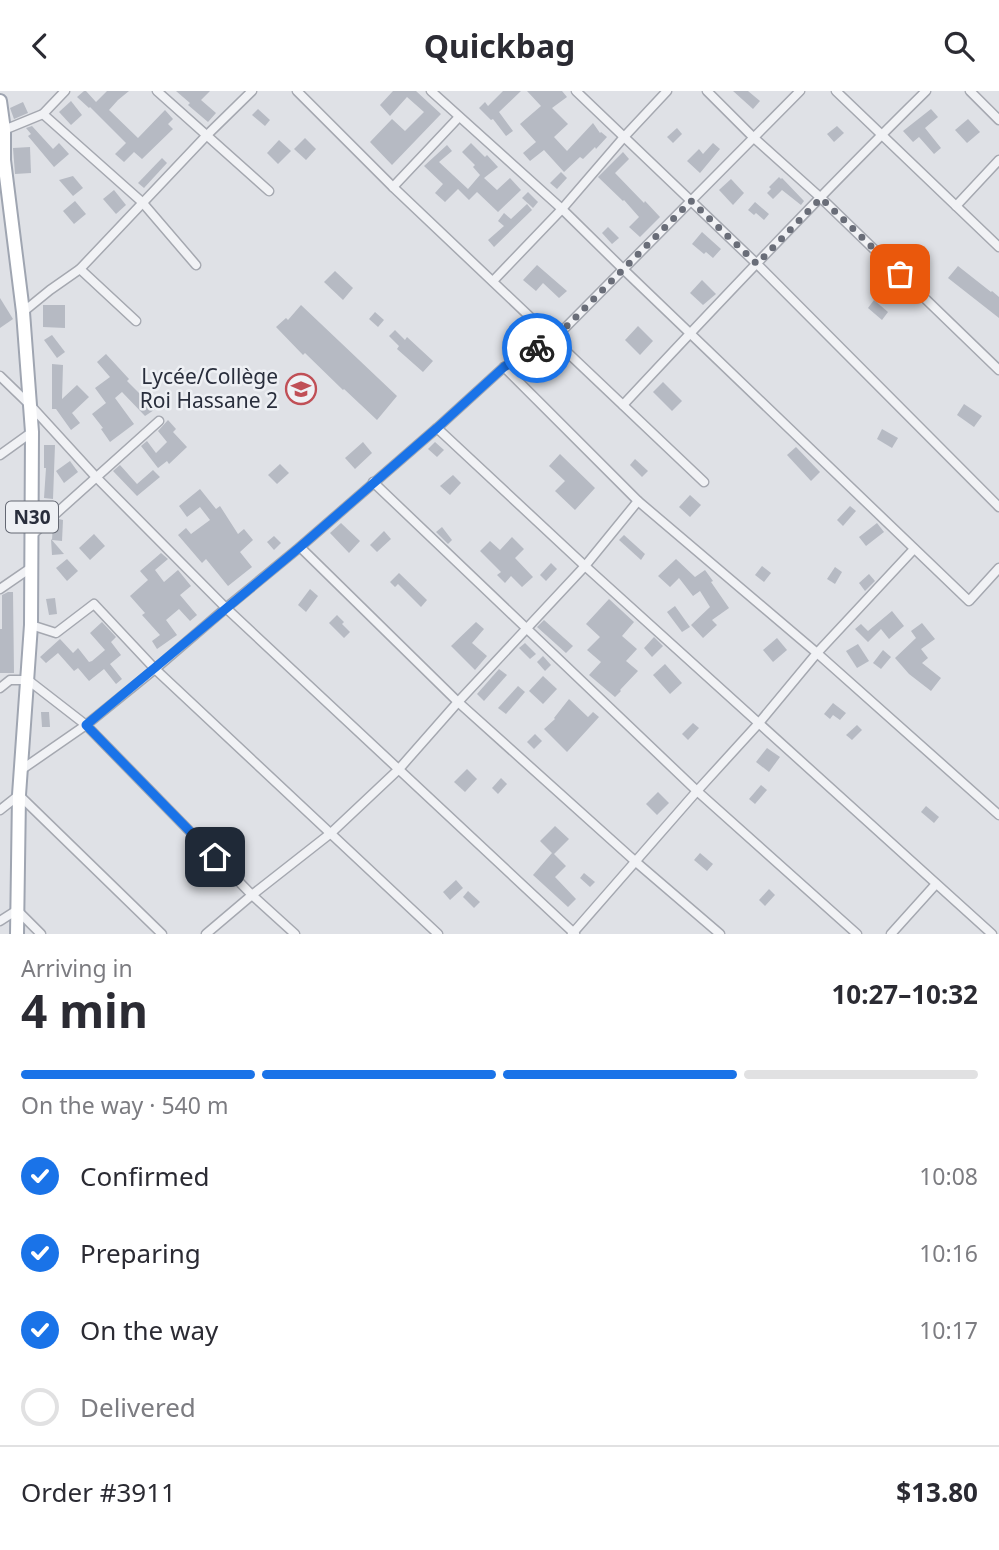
<!DOCTYPE html>
<html lang="en">
<head>
<meta charset="utf-8">
<style>
  body { margin:0; font-family:"Noto Sans",sans-serif; background:#f7f7f7; color:#2b2b33; height:100vh; display:flex; flex-direction:column; font-size:26px; white-space:nowrap }
  * { box-sizing:border-box; margin:0 }
  p { font-size:23px; color:#7c7c81 }
  .icon { flex:none; width:38px; height:38px; fill:none; stroke:currentColor; stroke-width:2; stroke-linecap:round; stroke-linejoin:round }
  .map { position:relative; height:843px; overflow:hidden }
  .drawer { display:flex; flex-direction:column; background:#fff; flex:1 }
  .drawer>* { flex:none }
  .pin { position:absolute; display:grid; place-items:center; width:60px; height:60px; color:#fff; margin:-30px; border-radius:14px; box-shadow:0 4px 10px #0006 }
  .courier { position:absolute; display:grid; place-items:center; width:70px; height:70px; margin:-35px; border:5px solid #1a73e8; border-radius:50%; background:#fff; color:#222; box-shadow:0 2px 9px #0007 }
  .summary em { font-style:normal; font-weight:700 }
  .summary div { display:flex; flex-direction:column-reverse }
  .summary { display:flex; align-items:center; justify-content:space-between; height:119px; padding:0 21px }
  h1 { font-size:46px; font-weight:700; line-height:52px }
  .bar { display:grid; grid-template-columns:repeat(4,1fr); gap:10px 7px; align-content:center; height:84px; padding:0 21px }
  .bar i { height:9px; border-radius:5px; background:#e1e1e2 }
  .bar .on { background:#1a73e8 }
  .bar p { grid-column:span 4 }
  .line { display:flex; align-items:center; gap:18px; padding:0 21px; border-top:2px solid #e1e1e2 }
  .line div { flex:1 }
  ol { padding:0 21px; list-style:none }
  li { display:flex; align-items:center; gap:21px; height:77px }
  li p { margin-inline-start:auto }
  li .icon { padding:7px; border-radius:50%; background:#1a73e8; color:#fff; stroke-width:4 }
  li:last-child { color:#7c7c81 }
  li i { width:38px; height:38px; border:4px solid #e1e1e2; border-radius:50% }
  header { display:flex; justify-content:space-between; align-items:center; height:91px; padding:0 21px; background:#fff; font-size:32px; font-weight:700 }
  .map>svg:first-child { display:block }
</style>
</head>
<body>
<header><svg class="icon" aria-label="back" viewBox="0 0 24 24"><path d="M15 5l-7 7 7 7"/></svg>Quickbag<svg class="icon" aria-label="search" viewBox="0 0 24 24"><circle cx="10" cy="10" r="6"/><path d="M15 15l6 6"/></svg></header>
<div class="map">
<svg width="999" height="843" viewBox="0 0 999 843">
  <rect width="100%" height="100%" fill="#dfe1e6"/>
  <g fill="#b6bac3">
    <path d="M84 0H86L96 11 107 0H129L118 9 109 19 138 47 165 19 173 28 168 33 173 38 142 68 134 61 124 71 115 63 126 52 90 16 89 17 77 6Z"/>
    <path d="M176 0H210L201 9 216 22 208 31 188 14 190 12Z"/>
    <path d="M393 0H416L441 23 392 74 370 51 392 28 405 40 424 21 407 6 390 25 380 14Z"/>
    <path d="M503 0H521L499 21 513 40 506 45 493 28 491 29 479 17 485 11 488 15Z"/>
    <path d="M527 0H562L567 6 552 17 568 33 554 46 567 60 593 32 600 42 601 41 607 46 596 58 595 56 583 68 580 66 564 81 544 59 530 70 523 62 536 51 520 33 541 15Z"/>
    <path d="M733 0H748L760 10 753 18Z"/>
    <path d="M71 10 82 24 71 34 59 21Z"/>
    <path d="M23 11 28 22 14 28 10 17Z"/>
    <path d="M258 18 270 29 265 35 252 24Z"/>
    <path d="M931 18 938 26 925 37 941 57 934 63 919 46 913 51 903 40Z"/>
    <path d="M968 28 980 41 967 52 955 39Z"/>
    <path d="M32 35 53 58 59 52 69 63 54 76 28 45 31 43 26 37Z"/>
    <path d="M837 35 844 42 834 51 827 43Z"/>
    <path d="M677 37 682 43 673 52 667 46Z"/>
    <path d="M305 47 316 58 306 69 294 58Z"/>
    <path d="M279 49 291 60 278 73 267 62Z"/>
    <path d="M471 52 485 66 487 64 498 76 484 87 497 99 510 87 521 99 498 121 477 101 469 109 458 98 445 111 435 102 443 93 424 75 447 54 452 60 439 71 468 98 480 84 473 76 475 74 462 61Z"/>
    <path d="M713 52 720 58 700 82 687 70 699 58 703 63Z"/>
    <path d="M30 56 31 82 15 83 13 57Z"/>
    <path d="M623 61 629 68 615 82 644 112 645 110 660 126 640 146 629 136 639 126 624 109 623 110 598 86Z"/>
    <path d="M162 67 167 72 144 97 138 92Z"/>
    <path d="M561 81 567 87 557 98 550 92Z"/>
    <path d="M73 85 83 97 73 105 59 89Z"/>
    <path d="M779 86 781 88 782 87 804 110 801 114 782 99 773 108 767 102 771 98 769 96Z"/>
    <path d="M731 88 744 102 733 114 719 99Z"/>
    <path d="M114 99 126 114 116 123 103 108Z"/>
    <path d="M528 101 538 111 533 117 522 107Z"/>
    <path d="M75 110 86 123 74 133 63 120Z"/>
    <path d="M755 111 769 123 764 129 756 122 754 124 748 119Z"/>
    <path d="M527 113 532 119 494 156 488 149 504 135 498 130 504 122 511 128Z"/>
    <path d="M608 136 619 147 612 153 602 142Z"/>
    <path d="M702 141 721 158 713 167 706 161 704 163 692 153Z"/>
    <path d="M537 174 567 200 559 207 543 192 536 200 523 189Z"/>
    <path d="M958 175 991 201 992 200 999 206V227L948 187Z"/>
    <path d="M335 180 353 197 343 209 324 191Z"/>
    <path d="M702 189 716 203 703 214 690 202Z"/>
    <path d="M0 207 13 228 0 237Z"/>
    <path d="M874 209 888 221 882 229 868 217Z"/>
    <path d="M43 214H65V237L43 236Z"/>
    <path d="M301 214 397 305 377 329 344 298 343 299 305 262 303 264 276 236 286 227 288 229Z"/>
    <path d="M375 221 384 229 378 236 369 228Z"/>
    <path d="M638 235 653 250 640 264 625 249Z"/>
    <path d="M395 239 405 249 407 246 433 270 423 281 397 258 399 255 389 245Z"/>
    <path d="M52 244 65 261 57 267 44 249Z"/>
    <path d="M106 263 129 288 127 290 148 311 151 308 157 317 145 325 122 301 115 307 134 333 110 351 101 338 103 337 92 323 106 312 95 297 110 286 97 271Z"/>
    <path d="M52 273 63 274 62 308 77 294 89 306 72 322 80 332 71 339 56 318H52Z"/>
    <path d="M663 291 682 310 672 320 653 301Z"/>
    <path d="M964 313 982 325 974 336 957 324Z"/>
    <path d="M168 329 176 338 173 341 187 356 169 373 167 370 158 377 141 355 147 350 156 362 167 351 158 340Z"/>
    <path d="M882 338 898 347 892 357 877 348Z"/>
    <path d="M363 351 372 362 355 378 345 367Z"/>
    <path d="M435 351 444 359 437 366 428 358Z"/>
    <path d="M44 354H55L53 408 44 407 46 377H44Z"/>
    <path d="M796 356 820 381 811 390 787 364Z"/>
    <path d="M560 363 595 397 575 419 555 400 565 390 549 375Z"/>
    <path d="M635 368 648 380 642 386 630 374Z"/>
    <path d="M70 370 78 381 64 392 56 380Z"/>
    <path d="M280 373 289 382 277 393 268 384Z"/>
    <path d="M120 374 137 393 153 379 160 386 137 405 113 380Z"/>
    <path d="M453 384 461 392 450 404 440 395Z"/>
    <path d="M200 398 216 418 220 415 238 443 244 438 253 449 240 461 252 476 228 495 206 468 202 472 178 444 186 437 191 443 210 429 200 416 187 426 179 415Z"/>
    <path d="M690 404 701 414 690 426 679 416Z"/>
    <path d="M850 415 856 420 843 435 837 429Z"/>
    <path d="M59 428 63 429 62 450 52 449 53 434Z"/>
    <path d="M341 432 360 450 349 462 330 442Z"/>
    <path d="M877 432 884 441 866 455 859 446Z"/>
    <path d="M442 436 452 449 448 453 436 441Z"/>
    <path d="M384 440 391 448 377 461 370 454Z"/>
    <path d="M94 443 105 455 90 469 79 457Z"/>
    <path d="M624 444 645 463 641 469 619 449Z"/>
    <path d="M274 445 281 452 274 459 267 451Z"/>
    <path d="M512 446 524 458 515 467 533 486 522 496 511 485 505 492 497 484 501 481 480 460 490 450 500 459Z"/>
    <path d="M51 448 64 463 52 464Z"/>
    <path d="M161 462 168 468 155 479 164 491 178 479 191 495 180 504 197 524 190 530 179 518 166 529 177 544 157 558 152 550 160 544 142 524 145 522 130 505 148 489 140 480Z"/>
    <path d="M67 468 78 480 67 490 56 477Z"/>
    <path d="M676 468 695 486 705 479 713 490 711 491 729 517 712 529 717 534 703 547 691 534 710 516 700 500 693 505 679 487 670 496 658 485Z"/>
    <path d="M551 472 557 478 546 490 540 484Z"/>
    <path d="M762 475 771 482 764 491 755 484Z"/>
    <path d="M835 476 842 481 835 493 827 488Z"/>
    <path d="M399 482 427 509 421 516 398 493 395 496 390 491Z"/>
    <path d="M869 483 875 490 865 500 859 492Z"/>
    <path d="M310 498 318 505 306 521 298 514Z"/>
    <path d="M8 501H13L14 582H0V538H2V504Z"/>
    <path d="M55 507 57 523 49 524 46 508Z"/>
    <path d="M609 508 634 531 622 545 637 558 626 570 638 580 620 599 621 600 615 606 589 584 601 571 587 559 600 546 586 533Z"/>
    <path d="M675 515 690 536 682 541 667 521Z"/>
    <path d="M892 520 904 535 889 548 881 538 868 551 855 538 861 533 868 540Z"/>
    <path d="M337 524 344 531 342 533 350 541 344 547 329 532Z"/>
    <path d="M544 529 573 555 566 562 537 536Z"/>
    <path d="M102 531 116 546 111 551 121 564 110 573 122 588 116 593 104 578 89 590 78 577 74 580 58 562 46 572 40 566 60 548 73 562 78 557 89 571 92 570 105 559 90 542Z"/>
    <path d="M476 531 484 538 472 552 487 565 475 579 451 555Z"/>
    <path d="M922 532 935 548 921 558 928 567 922 572 941 587 931 600 909 583 895 567 916 547 911 540Z"/>
    <path d="M654 546 663 555 652 566 644 557Z"/>
    <path d="M777 547 787 559 773 571 763 559Z"/>
    <path d="M525 552 536 563 530 568 519 557Z"/>
    <path d="M858 553 869 570 857 577 846 560Z"/>
    <path d="M883 559 891 566 881 578 873 572Z"/>
    <path d="M543 565 551 574 545 580 537 571Z"/>
    <path d="M665 573 682 592 670 603 653 584Z"/>
    <path d="M499 578 507 584 484 610 477 603Z"/>
    <path d="M543 585 557 598 543 613 529 600Z"/>
    <path d="M518 595 525 601 506 623 498 617Z"/>
    <path d="M569 608 588 626 593 621 599 626 567 661 544 638 555 628 554 627Z"/>
    <path d="M833 612 846 622 840 629 833 624 830 628 824 623Z"/>
    <path d="M41 621H49L50 636H42Z"/>
    <path d="M693 632 699 637 688 649 682 643Z"/>
    <path d="M857 634 862 639 852 649 846 644Z"/>
    <path d="M535 643 542 650 534 658 527 651Z"/>
    <path d="M767 657 780 666 769 681 756 671Z"/>
    <path d="M467 678 477 688 465 701 454 691Z"/>
    <path d="M501 687 507 693 498 703 492 697Z"/>
    <path d="M761 694 767 699 755 713 749 708Z"/>
    <path d="M658 701 669 712 657 724 646 713Z"/>
    <path d="M926 715 939 726 934 732 921 721Z"/>
    <path d="M555 735 569 748 554 763 566 775 555 786 576 808 568 816 533 784 552 762 540 750Z"/>
    <path d="M700 762 713 773 707 780 694 769Z"/>
    <path d="M584 782 595 791 590 796 580 787Z"/>
    <path d="M456 789 463 797 450 809 443 801Z"/>
    <path d="M769 798 775 804 765 815 759 809Z"/>
    <path d="M468 800 480 811 474 817 463 806Z"/>
  </g>
  <g fill="none" stroke-linecap="round" stroke-linejoin="round">
    <g stroke="#a5a8b0" stroke-width="11">
      <g id="street">
        <path d="M157 0 269 100"/>
        <path d="M297 0 393 96 704 391"/>
        <path d="M431 0 562 118 623 178 969 510 999 477"/>
        <path d="M576 0 757 173 999 416"/>
        <path d="M707 0 754 47 821 107 999 279"/>
        <path d="M836 0 999 156"/>
        <path d="M970 0 999 29"/>
        <path d="M43 23 142 111 196 174"/>
        <path d="M4 39 43 23 65 0"/>
        <path d="M393 96 459 26"/>
        <path d="M956 115 999 69"/>
        <path d="M80 178 136 230"/>
        <path d="M493 190 562 118 624 46 667 0"/>
        <path d="M23 221 50 199 80 178 206 45 252 0"/>
        <path d="M504 276 638 410 817 562 999 724"/>
        <path d="M0 285 31 315 96 386 226 517 575 843"/>
        <path d="M623 314C722 208 822 102 926 0"/>
        <path d="M437 337 585 475 992 843"/>
        <path d="M0 364 32 341"/>
        <path d="M373 391 697 700 857 843"/>
        <path d="M32 444 159 330"/>
        <path d="M300 456 458 611 636 771 720 843"/>
        <path d="M0 498 32 476"/>
        <path d="M31 534 56 542 94 513 155 578 438 843"/>
        <path d="M0 597 10 589H28L86 634 252 804 295 843"/>
        <path d="M21 679 86 634 155 578 226 517 300 456 437 337 504 276 554 248 800 0"/>
        <path d="M0 719 19 704 162 843"/>
        <path d="M0 830 17 819 41 843"/>
        <path d="M206 843 252 804 331 742 399 678 458 611 585 475 638 410"/>
        <path d="M572 843 697 700 759 632 817 562 914 458"/>
        <path d="M891 843 936 793"/>
      </g>
    </g>
    <g stroke="#9fa5b1" stroke-width="16">
      <path id="primary" d="M0 10 4 39V69L23 221 32 341 31 534 19 704 17 843"/>
    </g>
    <use href="#street" stroke="#f1f2f5" stroke-width="8"/>
    <use href="#primary" stroke="#fff" stroke-width="12"/>
  </g>
  <g fill="none" stroke-linecap="round" stroke-linejoin="round">
    <path stroke="#696d78" stroke-width="7" stroke-dasharray="0 12.6" d="M537 257 554 248 691 110 757 173 821 107 900 183"/>
    <path stroke="#1a73e8" stroke-width="9" d="M215 766 86 634 300 456 437 337 504 276 537 257"/>
  </g>
  <defs>
    <g id="school-ring" transform="scale(1.575)"><circle r="9.5" fill="#eef0f4" stroke="#c04f56" stroke-width="1.5"/><path d="M0-5L7-2L0 1L-7-2ZM-4 1L0 2.5L4 1V4Q0 6-4 4Z" fill="#c04f56"/></g>
  </defs>
  <g fill-rule="evenodd">
    <use href="#school-ring" x="301" y="298"/>
  </g>
  <g text-anchor="middle" stroke-width="5" stroke-linejoin="round" paint-order="stroke">
    <rect fill="#eef0f4" stroke="#646873" stroke-width="2" x="6" y="410.5" width="52" height="31" rx="5"/>
    <g font-size="19" font-weight="bold" fill="#292e3c">
      <text x="32" y="433">N30</text>
    </g>
    <g font-size="21" fill="#292e3c" stroke="#eef0f4" text-anchor="end">
      <text x="278" y="293">Lycée/Collège<tspan x="278" dy="24">Roi Hassane 2</tspan></text>
    </g>
  </g>
</svg>
<div class="pin" style="left:900px;top:183px;background:#ea580c"><svg class="icon" aria-label="bag" viewBox="0 0 24 24"><path d="M5 8h14l-1 12H6zM9 8a3 3 0 0 1 6 0"/></svg></div>
<div class="pin" style="left:215px;top:766px;background:#1f2937"><svg class="icon" aria-label="home" viewBox="0 0 24 24"><path d="M3 11l9-7 9 7M6 9v11h12V9"/></svg></div>
<div class="courier" style="left:537px;top:257px"><svg class="icon" aria-label="bike" viewBox="0 0 24 24"><circle cx="6" cy="16" r="4"/><circle cx="18" cy="16" r="4"/><path d="M6 16l4-8h5l3 8M10 8l3 8H6M13 5h3"/></svg></div>
</div>
<section class="drawer">
<div class="summary"><div><h1>4 min</h1><p>Arriving in</p></div><em>10:27–10:32</em></div>
<div class="bar"><i class="on"></i><i class="on"></i><i class="on"></i><i></i><p>On the way · 540 m</p></div>
<ol>
<li><svg class="icon" aria-label="check" viewBox="0 0 24 24"><path d="M5 12l5 5 9-10"/></svg>Confirmed<p>10:08</p></li>
<li><svg class="icon" aria-label="check" viewBox="0 0 24 24"><path d="M5 12l5 5 9-10"/></svg>Preparing<p>10:16</p></li>
<li><svg class="icon" aria-label="check" viewBox="0 0 24 24"><path d="M5 12l5 5 9-10"/></svg>On the way<p>10:17</p></li>
<li><i></i>Delivered</li>
</ol>
<div class="line" style="height:91px"><div>Order #3911</div><b>$13.80</b></div>
</section>
</body>
</html>
